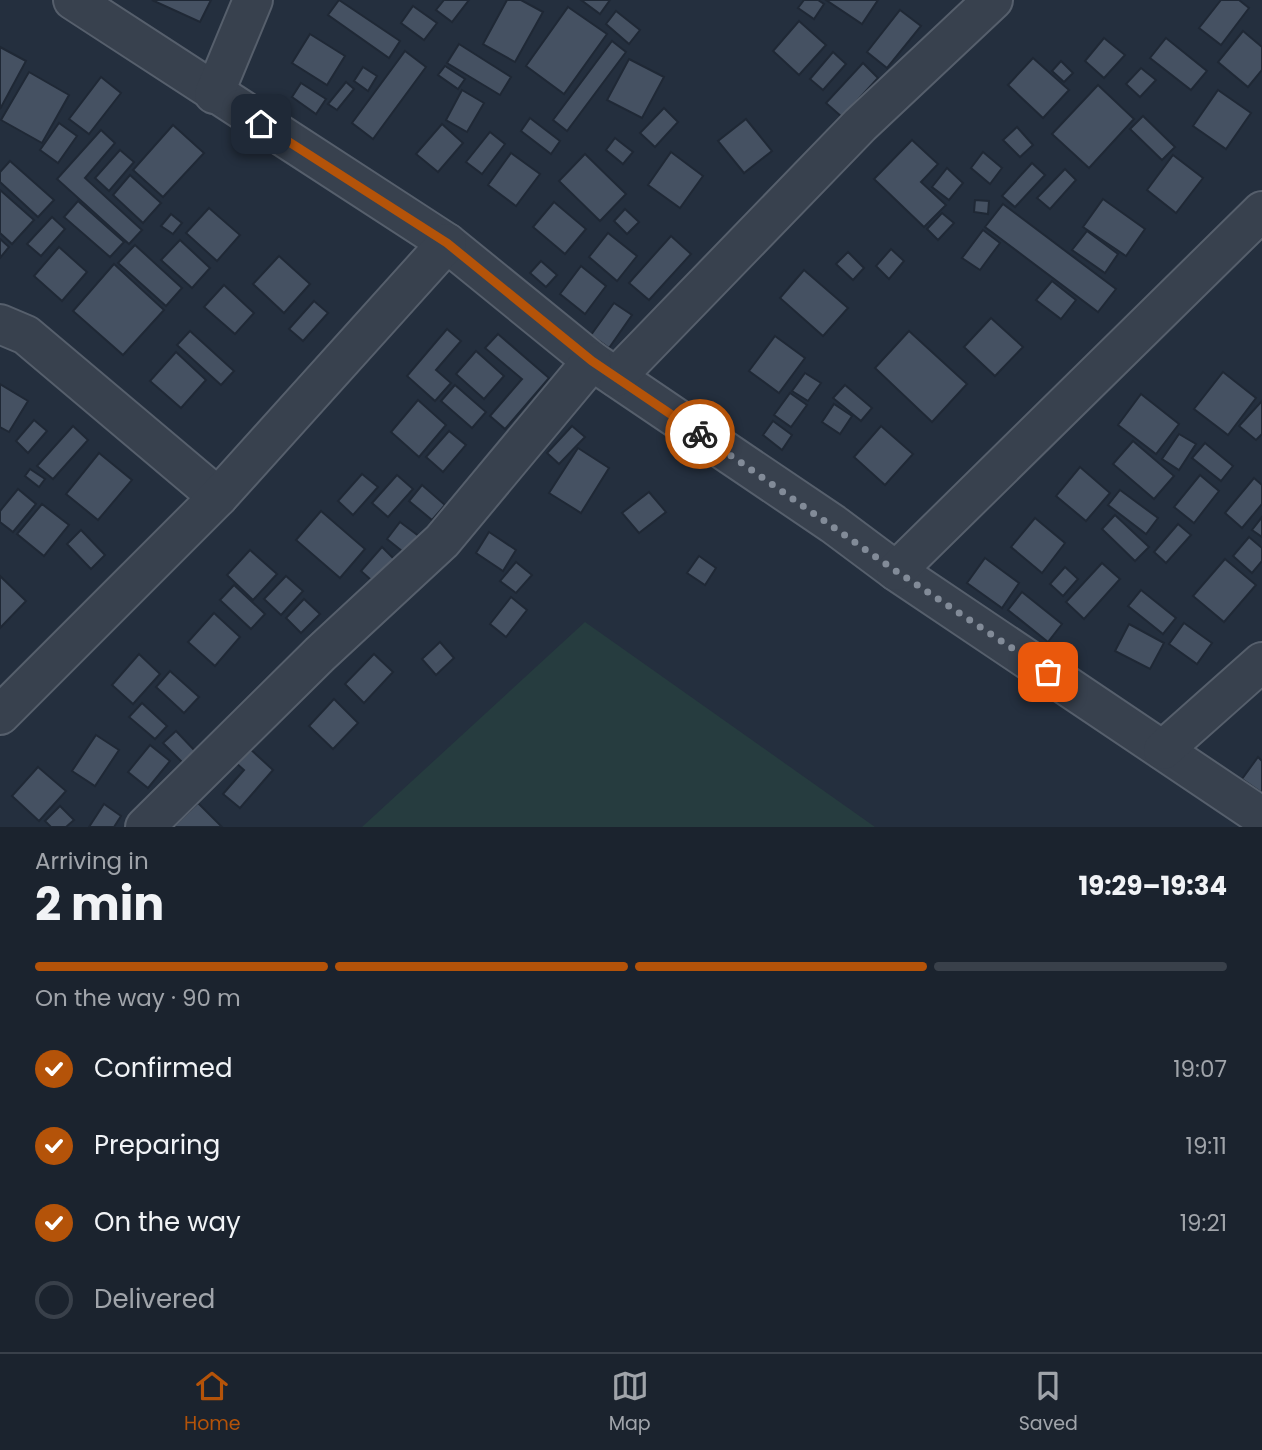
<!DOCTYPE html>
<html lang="en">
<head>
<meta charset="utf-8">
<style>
  body { margin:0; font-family:Poppins,sans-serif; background:#282f3a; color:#f1f3f6; height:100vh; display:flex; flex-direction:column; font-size:26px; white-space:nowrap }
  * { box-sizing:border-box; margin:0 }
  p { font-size:23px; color:#a0a4aa }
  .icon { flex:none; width:38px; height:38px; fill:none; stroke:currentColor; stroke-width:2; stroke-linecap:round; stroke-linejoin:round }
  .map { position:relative; height:827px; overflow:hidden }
  .panel { display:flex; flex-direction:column; background:#1b232e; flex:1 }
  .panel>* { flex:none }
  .pin { position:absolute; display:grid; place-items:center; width:60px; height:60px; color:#fff; margin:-30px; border-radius:14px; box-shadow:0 4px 10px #0006 }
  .courier { position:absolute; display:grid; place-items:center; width:70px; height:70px; margin:-35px; border:5px solid #b45309; border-radius:50%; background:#fff; color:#222; box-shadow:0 2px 9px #0007 }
  .head em { font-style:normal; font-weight:700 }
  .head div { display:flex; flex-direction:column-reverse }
  .head { display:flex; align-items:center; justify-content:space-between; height:119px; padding:0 35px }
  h1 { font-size:46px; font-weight:700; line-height:52px }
  .bar { display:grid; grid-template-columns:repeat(4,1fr); gap:10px 7px; align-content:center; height:84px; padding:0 35px }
  .bar i { height:9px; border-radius:5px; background:#39404a }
  .bar .active { background:#b45309 }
  .bar p { grid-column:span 4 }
  ol { padding:0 35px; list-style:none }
  li { display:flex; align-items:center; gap:21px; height:77px }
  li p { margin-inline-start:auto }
  li .icon { padding:7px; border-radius:50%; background:#b45309; color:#fff; stroke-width:4 }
  li:last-child { color:#a0a4aa }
  li i { width:38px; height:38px; border:4px solid #39404a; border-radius:50% }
  .menu { display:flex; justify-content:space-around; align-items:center; height:98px; border-top:2px solid #39404a; background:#1b232e; font-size:19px; color:#a0a4aa }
  .menu a { display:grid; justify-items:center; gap:4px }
  .menu .active { color:#b45309 }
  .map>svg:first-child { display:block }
</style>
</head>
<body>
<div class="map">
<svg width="1262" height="827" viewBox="0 0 1262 827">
  <rect width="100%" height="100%" fill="#242f3e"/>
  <path fill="#263c3f" d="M585 622 875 827H362Z"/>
  <g fill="#455162" stroke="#1f2835" stroke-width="2">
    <path d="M152 0H211L200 22Z"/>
    <path d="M339 0 400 41 389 58 328 15Z"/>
    <path d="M444 0H469L452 22 436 10Z"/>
    <path d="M507 0H521L543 12 515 62 483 44Z"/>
    <path d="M581 0H610L600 14Z"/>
    <path d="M804 0H818L824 4 814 19 798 8Z"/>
    <path d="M826 0H878L862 24Z"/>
    <path d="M1221 0H1239L1249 8 1221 45 1199 28Z"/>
    <path d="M413 6 437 23 424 40 401 23Z"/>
    <path d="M568 7 607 34 564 94 526 66Z"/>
    <path d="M900 10 921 26 887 68 867 52Z"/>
    <path d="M616 11 640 30 629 44 606 24Z"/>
    <path d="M799 21 826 45 799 75 773 51Z"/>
    <path d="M1243 31 1262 47V70L1248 87 1218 62Z"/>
    <path d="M310 34 345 56 327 85 292 63Z"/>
    <path d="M1104 38 1125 55 1104 78 1085 61Z"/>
    <path d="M1166 38 1207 71 1191 90 1150 58Z"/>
    <path d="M612 41 626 52 567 131 553 120Z"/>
    <path d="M459 44 511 77 500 95 447 63Z"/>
    <path d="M0 47 26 61 0 109Z"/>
    <path d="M405 51 426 67 373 139 352 123Z"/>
    <path d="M833 52 846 64 823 90 810 79Z"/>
    <path d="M1033 58 1069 90 1043 118 1008 85Z"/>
    <path d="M629 59 664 77 642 118 607 100Z"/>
    <path d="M1061 61 1073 73 1064 82 1052 71Z"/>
    <path d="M863 63 878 78 842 117 826 103Z"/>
    <path d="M445 66 465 79 458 89 438 75Z"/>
    <path d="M363 67 377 76 368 91 354 81Z"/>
    <path d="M1141 68 1156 80 1140 97 1126 84Z"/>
    <path d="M29 72 69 95 42 143 1 120Z"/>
    <path d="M101 77 121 93 89 134 69 119Z"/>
    <path d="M346 82 354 89 337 110 328 104Z"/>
    <path d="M301 83 326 99 316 114 292 97Z"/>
    <path d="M1098 85 1134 119 1089 168 1052 134Z"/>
    <path d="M462 90 484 103 467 132 446 120Z"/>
    <path d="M1218 90 1251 113 1226 149 1193 126Z"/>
    <path d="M664 108 678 122 655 147 640 133Z"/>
    <path d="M1143 116 1175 147 1162 160 1130 129Z"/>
    <path d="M530 118 560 141 551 154 521 131Z"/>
    <path d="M746 119 772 151 744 173 718 141Z"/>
    <path d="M59 123 77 136 58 163 40 150Z"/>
    <path d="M442 124 463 143 438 172 416 154Z"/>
    <path d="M173 125 204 153 163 197 133 170Z"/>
    <path d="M1017 127 1033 145 1020 157 1003 140Z"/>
    <path d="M101 130 115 143 85 178 142 230 129 244 57 179Z"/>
    <path d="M490 132 505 144 482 174 466 162Z"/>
    <path d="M615 138 633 152 623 164 606 150Z"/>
    <path d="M912 140 938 164 921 182 946 205 924 227 874 179Z"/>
    <path d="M120 150 134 162 109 191 95 178Z"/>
    <path d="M671 152 703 176 680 208 648 185Z"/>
    <path d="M983 152 1002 168 990 184 971 168Z"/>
    <path d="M511 153 540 174 516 206 488 185Z"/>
    <path d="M585 154 626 194 600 221 559 181Z"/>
    <path d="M1173 155 1203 178 1176 213 1147 190Z"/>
    <path d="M10 161 54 200 38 217 0 182V172Z"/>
    <path d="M1032 163 1045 175 1015 207 1002 196Z"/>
    <path d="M947 168 963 183 949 200 932 187Z"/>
    <path d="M1065 169 1076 180 1050 209 1037 198Z"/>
    <path d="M130 175 161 203 143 223 113 195Z"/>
    <path d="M0 190 34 220 12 244 0 233Z"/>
    <path d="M1103 199 1145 229 1126 256 1083 227Z"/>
    <path d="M975 200 989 201 988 214 974 212Z"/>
    <path d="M78 201 124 242 110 257 64 217Z"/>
    <path d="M554 202 586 229 565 254 533 227Z"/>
    <path d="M1003 204 1116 289 1098 312 985 227Z"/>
    <path d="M209 208 240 235 217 261 186 233Z"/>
    <path d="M625 209 639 222 627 234 614 221Z"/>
    <path d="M942 213 954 223 938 240 927 229Z"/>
    <path d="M171 214 182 223 173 234 161 226Z"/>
    <path d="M52 217 65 229 41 256 27 244Z"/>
    <path d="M983 230 1000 243 980 270 962 258Z"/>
    <path d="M1087 231 1118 254 1105 273 1072 250Z"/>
    <path d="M608 233 637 256 617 281 589 257Z"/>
    <path d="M671 236 691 254 649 300 629 283Z"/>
    <path d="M0 239 9 247 0 258Z"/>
    <path d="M180 240 210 268 192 288 161 260Z"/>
    <path d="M135 245 182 288 166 306 118 263Z"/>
    <path d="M59 247 87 272 62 301 34 276Z"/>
    <path d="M891 249 904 261 889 279 876 266Z"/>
    <path d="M848 252 864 268 853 280 836 264Z"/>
    <path d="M279 256 310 284 284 313 253 284Z"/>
    <path d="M541 261 557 275 546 287 530 273Z"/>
    <path d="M114 264 164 310 123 355 73 311Z"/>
    <path d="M581 266 606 286 585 314 560 294Z"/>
    <path d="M804 270 848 308 823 336 780 298Z"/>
    <path d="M1052 281 1076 300 1061 319 1036 300Z"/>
    <path d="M224 285 254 313 235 334 204 307Z"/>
    <path d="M314 301 328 313 303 341 289 329Z"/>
    <path d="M614 303 632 315 609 348 591 335Z"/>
    <path d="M991 318 1023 347 995 376 964 347Z"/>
    <path d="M447 329 461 341 436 370 451 383 435 401 407 376Z"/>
    <path d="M190 331 234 371 221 385 177 345Z"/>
    <path d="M909 331 967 384 932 422 875 368Z"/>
    <path d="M498 334 549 378 505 429 490 416 522 379 485 348Z"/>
    <path d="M775 336 805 358 779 393 749 371Z"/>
    <path d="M476 351 504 376 484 399 456 374Z"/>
    <path d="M176 352 206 380 181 408 150 381Z"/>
    <path d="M1223 372 1256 398 1228 435 1194 409Z"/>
    <path d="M805 373 821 383 808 401 792 391Z"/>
    <path d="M0 384 28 401 9 432 0 427Z"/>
    <path d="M455 385 486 412 472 428 441 401Z"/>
    <path d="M845 385 872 408 861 421 833 398Z"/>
    <path d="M790 393 807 405 791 427 774 415Z"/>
    <path d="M1141 394 1179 424 1156 454 1118 425Z"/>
    <path d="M418 400 446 425 419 457 391 432Z"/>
    <path d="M1262 401V434L1256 440 1239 426Z"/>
    <path d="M834 404 852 416 840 434 822 422Z"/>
    <path d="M34 420 47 431 28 453 16 441Z"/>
    <path d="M773 421 792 435 782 450 763 435Z"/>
    <path d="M73 426 88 440 53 479 37 466Z"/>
    <path d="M572 426 585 437 559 464 547 453Z"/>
    <path d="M881 426 913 454 885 485 854 457Z"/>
    <path d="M449 431 466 445 443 472 426 457Z"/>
    <path d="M1179 434 1196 444 1179 470 1162 459Z"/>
    <path d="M1133 441 1174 476 1154 499 1113 464Z"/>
    <path d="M1205 443 1233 466 1221 481 1192 458Z"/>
    <path d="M578 448 609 468 581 513 549 493Z"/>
    <path d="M99 453 132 480 98 520 66 494Z"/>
    <path d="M1080 467 1110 493 1086 521 1056 496Z"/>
    <path d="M30 469 45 479 39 487 25 476Z"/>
    <path d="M362 474 378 487 353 515 338 501Z"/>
    <path d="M397 475 413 489 388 517 372 503Z"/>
    <path d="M1200 475 1219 491 1194 523 1174 507Z"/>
    <path d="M1254 478 1262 485V504L1242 528 1225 513Z"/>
    <path d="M422 485 445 505 432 520 409 501Z"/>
    <path d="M18 489 36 504 13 532 0 522V511Z"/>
    <path d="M1120 490 1158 518 1146 534 1108 505Z"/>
    <path d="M649 492 666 512 639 533 622 513Z"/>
    <path d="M42 504 69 525 44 556 17 534Z"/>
    <path d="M321 511 365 549 340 578 296 540Z"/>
    <path d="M1115 515 1149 547 1135 561 1102 529Z"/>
    <path d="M1262 517V537L1252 530Z"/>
    <path d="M1035 518 1065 543 1042 573 1011 547Z"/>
    <path d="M400 522 420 537 407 555 387 539Z"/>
    <path d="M1178 524 1191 535 1166 563 1154 552Z"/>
    <path d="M81 530 105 555 91 569 67 544Z"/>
    <path d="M489 532 516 550 503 571 476 553Z"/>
    <path d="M1249 537 1262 548V561L1252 573 1233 556Z"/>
    <path d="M382 547 399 564 379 587 361 571Z"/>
    <path d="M250 550 277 574 253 600 227 575Z"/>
    <path d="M699 556 716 568 705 585 687 573Z"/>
    <path d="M985 558 1019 583 1002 608 967 583Z"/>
    <path d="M1225 559 1256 585 1224 622 1193 596Z"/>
    <path d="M516 562 532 575 516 593 500 581Z"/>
    <path d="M1102 563 1120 579 1084 619 1066 602Z"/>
    <path d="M1065 567 1078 579 1063 596 1050 584Z"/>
    <path d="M0 576 26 601 0 628Z"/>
    <path d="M286 576 303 591 281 615 264 599Z"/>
    <path d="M234 585 265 614 251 629 220 600Z"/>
    <path d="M1141 590 1176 618 1163 634 1128 606Z"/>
    <path d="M1022 592 1062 624 1048 642 1008 610Z"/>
    <path d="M511 597 527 610 506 637 490 624Z"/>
    <path d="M304 599 320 614 301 633 286 618Z"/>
    <path d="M214 613 240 637 215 666 188 642Z"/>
    <path d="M1184 623 1212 643 1197 664 1169 644Z"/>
    <path d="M1129 624 1164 643 1150 669 1115 651Z"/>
    <path d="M440 642 454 658 436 675 422 659Z"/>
    <path d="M139 654 160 674 133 704 112 685Z"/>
    <path d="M374 654 393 672 364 703 345 684Z"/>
    <path d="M170 671 199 697 184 713 156 687Z"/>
    <path d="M334 699 358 723 333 749 309 726Z"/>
    <path d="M142 703 167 726 155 739 129 717Z"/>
    <path d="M176 731 196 752 184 764 163 743Z"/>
    <path d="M96 735 119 750 95 786 72 771Z"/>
    <path d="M150 745 170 761 148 788 128 772Z"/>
    <path d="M248 747 273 770 240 808 223 794 244 770 235 762Z"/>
    <path d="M1258 757 1262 761V793L1242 779Z"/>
    <path d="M38 767 66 791 39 821 12 796Z"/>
    <path d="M198 803 222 827H173Z"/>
    <path d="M104 804 121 816 114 827H89Z"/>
    <path d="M60 806 74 820 66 827H51L45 821Z"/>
  </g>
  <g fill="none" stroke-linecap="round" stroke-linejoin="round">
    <g stroke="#565f6c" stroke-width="42">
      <g id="street">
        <path d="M73 0 447 243 592 361 833 524 896 571 1262 817"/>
        <path d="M214 94 253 0"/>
        <path d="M0 324 26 335 218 497"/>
        <path d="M616 377 860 125 993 0"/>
        <path d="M896 571 1262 211"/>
        <path d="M0 715 218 497 447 243"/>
        <path d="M1163 750 1262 662"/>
        <path d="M145 827 320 654 442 541 592 361"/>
      </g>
    </g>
    <use href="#street" stroke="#38414e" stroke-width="38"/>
  </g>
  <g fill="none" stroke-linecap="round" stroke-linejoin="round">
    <path stroke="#828b98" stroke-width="7" stroke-dasharray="0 12.6" d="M700 434 896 571 1048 672"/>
    <path stroke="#b45309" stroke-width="9" d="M261 124 447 243 592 361 700 434"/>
  </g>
</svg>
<div class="pin" style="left:1048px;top:672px;background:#ea580c"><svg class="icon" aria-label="bag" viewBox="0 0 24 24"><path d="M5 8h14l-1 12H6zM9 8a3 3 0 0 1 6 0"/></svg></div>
<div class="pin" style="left:261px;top:124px;background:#1f2937"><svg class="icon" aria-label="home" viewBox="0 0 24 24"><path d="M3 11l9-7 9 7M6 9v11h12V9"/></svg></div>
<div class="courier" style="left:700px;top:434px"><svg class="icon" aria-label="bike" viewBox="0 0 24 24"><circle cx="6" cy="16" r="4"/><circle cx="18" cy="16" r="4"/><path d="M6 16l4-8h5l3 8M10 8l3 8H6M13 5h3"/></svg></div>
</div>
<section class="panel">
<div class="head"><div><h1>2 min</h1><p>Arriving in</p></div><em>19:29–19:34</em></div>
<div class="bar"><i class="active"></i><i class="active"></i><i class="active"></i><i></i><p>On the way · 90 m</p></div>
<ol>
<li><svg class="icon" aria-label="check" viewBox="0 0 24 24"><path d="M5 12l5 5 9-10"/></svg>Confirmed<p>19:07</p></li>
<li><svg class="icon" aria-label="check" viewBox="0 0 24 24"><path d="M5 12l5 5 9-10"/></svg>Preparing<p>19:11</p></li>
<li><svg class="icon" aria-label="check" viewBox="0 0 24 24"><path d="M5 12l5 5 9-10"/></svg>On the way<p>19:21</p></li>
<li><i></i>Delivered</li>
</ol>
</section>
<nav class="menu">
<a class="active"><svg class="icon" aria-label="home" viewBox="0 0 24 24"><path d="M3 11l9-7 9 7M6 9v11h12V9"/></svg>Home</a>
<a><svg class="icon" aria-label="map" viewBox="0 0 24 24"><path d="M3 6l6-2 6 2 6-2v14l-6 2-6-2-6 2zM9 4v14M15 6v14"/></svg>Map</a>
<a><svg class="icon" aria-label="saved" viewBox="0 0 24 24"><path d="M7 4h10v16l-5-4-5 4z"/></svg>Saved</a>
</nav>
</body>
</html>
